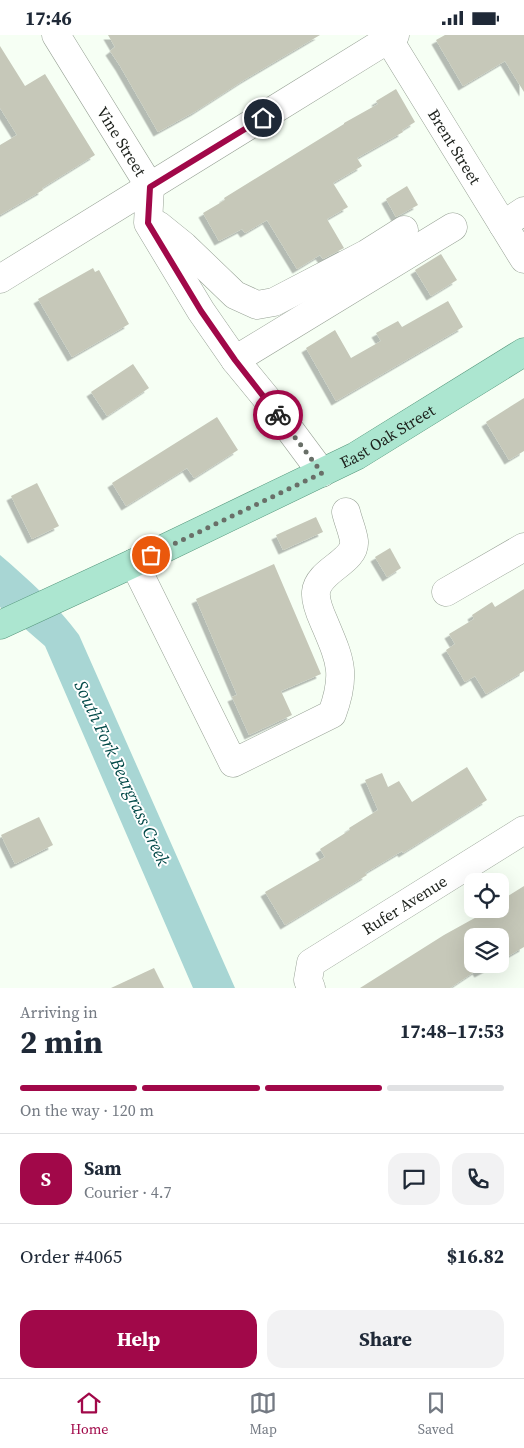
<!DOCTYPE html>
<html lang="en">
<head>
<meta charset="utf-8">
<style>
  body { margin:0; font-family:"Source Serif 4",serif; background:#f2f2f3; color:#1f2937; height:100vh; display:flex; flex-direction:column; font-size:19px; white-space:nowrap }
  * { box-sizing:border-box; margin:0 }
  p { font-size:16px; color:#747a83 }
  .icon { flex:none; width:28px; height:28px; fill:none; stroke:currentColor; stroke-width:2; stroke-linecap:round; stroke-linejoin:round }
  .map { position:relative; height:953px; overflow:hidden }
  .drawer { display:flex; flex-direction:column; background:#fff; flex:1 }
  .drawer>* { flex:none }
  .buttons { position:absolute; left:464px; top:838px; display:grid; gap:10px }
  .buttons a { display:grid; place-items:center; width:45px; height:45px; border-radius:10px; background:#fff; box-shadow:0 5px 20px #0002; font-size:25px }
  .pin { position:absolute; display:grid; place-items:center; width:42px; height:42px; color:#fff; margin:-21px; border:2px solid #fff; border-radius:50%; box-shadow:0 1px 5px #0007 }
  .courier { position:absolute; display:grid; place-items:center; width:50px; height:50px; margin:-25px; border:4px solid #a10849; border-radius:50%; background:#fff; color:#222; box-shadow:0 1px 6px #0007 }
  .head em { font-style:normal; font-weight:700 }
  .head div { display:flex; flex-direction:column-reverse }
  .head { display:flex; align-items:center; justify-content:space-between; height:85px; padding:0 20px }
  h1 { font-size:32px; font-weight:700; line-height:38px }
  .bar { display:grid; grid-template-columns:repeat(4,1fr); gap:8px 5px; align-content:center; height:60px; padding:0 20px }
  .bar i { height:6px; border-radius:4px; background:#e0e1e3 }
  .bar .current { background:#a10849 }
  .bar p { grid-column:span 4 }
  .line { display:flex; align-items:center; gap:12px; padding:0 20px; border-top:1px solid #e0e1e3 }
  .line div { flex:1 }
  .round { display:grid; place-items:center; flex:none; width:52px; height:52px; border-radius:15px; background:#f2f2f3 }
  .button { display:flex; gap:10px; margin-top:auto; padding:10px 20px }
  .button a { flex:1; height:58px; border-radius:15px; background:#a10849; color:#fff; font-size:20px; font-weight:700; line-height:58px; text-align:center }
  .button a+a { background:#f2f2f3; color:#1f2937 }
  .status { display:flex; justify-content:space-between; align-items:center; height:35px; padding:0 25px; background:#fff; direction:ltr }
  .status svg { height:14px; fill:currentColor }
  .tabs { display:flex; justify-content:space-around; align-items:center; height:70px; border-top:1px solid #e0e1e3; background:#fff; font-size:14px; color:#747a83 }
  .tabs a { display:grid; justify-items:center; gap:2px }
  .tabs .current { color:#a10849 }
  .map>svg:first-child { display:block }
</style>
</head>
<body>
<div class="status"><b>17:46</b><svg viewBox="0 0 49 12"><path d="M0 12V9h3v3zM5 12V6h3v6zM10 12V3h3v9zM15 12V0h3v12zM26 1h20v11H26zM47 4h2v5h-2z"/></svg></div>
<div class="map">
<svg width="524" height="953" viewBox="0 0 524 953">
  <defs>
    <filter id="shadow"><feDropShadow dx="-4.5" dy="4.5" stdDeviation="0" flood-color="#0004"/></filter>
  </defs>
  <rect width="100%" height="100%" fill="#f6fff4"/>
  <path fill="#a8d6d4" d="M0 520C28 544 57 570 79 600L235 953H193L45 611 0 572Z"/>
  <g fill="#c6c8b9" filter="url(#shadow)">
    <path d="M108 0H320L244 45 196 76 158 97 120 31 110 16 115 12Z"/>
    <path d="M445 0H524V57L505 26 463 51 436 5Z"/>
    <path d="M0 11 25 51 45 39 95 120 42 153 43 155 0 180V110L17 100 0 73Z"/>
    <path d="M396 54 415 87 402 95 403 97 357 123 362 131 333 148 348 172 327 184 344 213 323 224 320 220 297 234 267 185 245 198 242 194 219 206 203 178 225 165 224 163 344 89V88L378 69 376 66Z"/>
    <path d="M407 151 418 170 396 182 386 164Z"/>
    <path d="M441 219 457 245 431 261 415 235Z"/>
    <path d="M93 233 95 237 99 235 129 289 72 322 38 264Z"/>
    <path d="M448 266 463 292 336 366 306 313 335 295 351 323 381 306 376 298 398 286 402 292Z"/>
    <path d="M133 329 149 353 107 381 91 357Z"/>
    <path d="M524 363V416L509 425 486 387Z"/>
    <path d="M217 382 238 415 194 443 187 433 126 471 112 448Z"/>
    <path d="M37 448 59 491 32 504 11 461Z"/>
    <path d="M316 482 323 497 283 515 276 500Z"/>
    <path d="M390 513 401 533 387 542 375 522Z"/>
    <path d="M274 529 321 639 281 656 292 680 249 700 232 662 237 660 196 564Z"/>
    <path d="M524 554V636L486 659 475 641 465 647 446 615 455 609 449 599 474 584 472 580 492 567 495 572Z"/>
    <path d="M467 732 487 765 403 818 402 816 365 838 367 840 285 890 265 857 325 822 320 814 350 795 349 793 378 775 365 745 382 738 388 752 399 746 412 767Z"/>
    <path d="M39 782 53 810 15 829 1 800Z"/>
    <path d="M524 851V912L500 926V901H472V929H496L479 938 477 935 450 953H360L444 900 491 874H500V866Z"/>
    <path d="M154 933 164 953H111Z"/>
  </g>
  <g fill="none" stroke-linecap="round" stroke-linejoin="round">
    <g stroke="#98a296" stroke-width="29">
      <g id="minor">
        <path id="s1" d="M56 0 150 152 148 188 201 276 235 325 267 364 322 438"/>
        <path id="s2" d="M386 0 524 224"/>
        <path d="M158 190 184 211 235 260 257 270 274 267 366 219 404 195"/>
        <path d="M503 190 524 176"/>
        <path d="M0 244 395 0"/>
        <path d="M235 325 453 192"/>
        <path d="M134 528 233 728 332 679C347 638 340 625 324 587 320 578 315 566 316 557 318 535 356 527 354 506 353 497 348 486 346 477"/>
        <path d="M446 557 524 512"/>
        <path id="s3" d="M311 953 308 945 311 928 524 795"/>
      </g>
    </g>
    <g stroke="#56977c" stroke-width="29">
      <g id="major">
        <path id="s4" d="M0 590 134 528 356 421 524 317"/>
      </g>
    </g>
    <use href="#minor" stroke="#fff" stroke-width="28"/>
    <use href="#major" stroke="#ace6d0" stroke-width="28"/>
  </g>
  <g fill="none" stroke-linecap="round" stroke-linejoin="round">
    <path stroke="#696f68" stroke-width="5" stroke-dasharray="0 9" d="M151 520 322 438 278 380"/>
    <path stroke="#a10849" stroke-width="6" d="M263 83 150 152 148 188 201 276 235 325 278 380"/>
  </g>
  <g text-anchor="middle" stroke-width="4" stroke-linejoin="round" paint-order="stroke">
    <g font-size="16" fill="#1d211c" stroke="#fff">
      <text dy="6" stroke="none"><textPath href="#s1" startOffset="125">Vine Street</textPath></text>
      <text dy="6" stroke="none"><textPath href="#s2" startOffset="131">Brent Street</textPath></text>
      <text dy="6" stroke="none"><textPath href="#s4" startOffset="431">East Oak Street</textPath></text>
      <text dy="6" stroke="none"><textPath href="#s3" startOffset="136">Rufer Avenue</textPath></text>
    </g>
    <g font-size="18" font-style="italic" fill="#024948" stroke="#fff">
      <text transform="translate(122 738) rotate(65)" y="6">South Fork Beargrass Creek</text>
    </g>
  </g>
</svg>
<div class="buttons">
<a><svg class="icon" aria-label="locate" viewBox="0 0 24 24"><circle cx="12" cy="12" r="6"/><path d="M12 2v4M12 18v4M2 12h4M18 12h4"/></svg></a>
<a><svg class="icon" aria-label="layers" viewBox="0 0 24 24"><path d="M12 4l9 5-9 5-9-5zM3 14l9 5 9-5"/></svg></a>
</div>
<div class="pin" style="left:151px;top:520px;background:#ea580c"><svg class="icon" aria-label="bag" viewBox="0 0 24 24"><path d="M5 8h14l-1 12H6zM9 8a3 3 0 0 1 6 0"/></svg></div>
<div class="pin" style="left:263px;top:83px;background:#1f2937"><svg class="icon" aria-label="home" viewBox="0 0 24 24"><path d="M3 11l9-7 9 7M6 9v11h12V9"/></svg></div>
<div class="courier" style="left:278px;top:380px"><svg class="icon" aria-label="bike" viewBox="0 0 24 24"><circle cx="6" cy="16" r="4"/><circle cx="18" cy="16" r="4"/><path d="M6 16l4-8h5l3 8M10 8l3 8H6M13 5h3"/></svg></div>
</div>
<section class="drawer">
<div class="head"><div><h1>2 min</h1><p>Arriving in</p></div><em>17:48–17:53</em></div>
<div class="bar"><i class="current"></i><i class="current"></i><i class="current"></i><i></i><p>On the way · 120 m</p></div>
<div class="line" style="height:90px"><b class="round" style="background:#a10849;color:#fff">S</b><div><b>Sam</b><p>Courier · 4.7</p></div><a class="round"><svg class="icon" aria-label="chat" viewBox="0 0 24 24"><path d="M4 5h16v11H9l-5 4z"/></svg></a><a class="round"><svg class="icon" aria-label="phone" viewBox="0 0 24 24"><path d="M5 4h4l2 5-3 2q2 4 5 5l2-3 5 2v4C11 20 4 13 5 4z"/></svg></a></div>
<div class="line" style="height:65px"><div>Order #4065</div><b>$16.82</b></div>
<div class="button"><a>Help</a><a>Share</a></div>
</section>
<nav class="tabs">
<a class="current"><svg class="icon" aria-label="home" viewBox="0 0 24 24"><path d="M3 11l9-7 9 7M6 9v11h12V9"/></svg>Home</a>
<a><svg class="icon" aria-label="map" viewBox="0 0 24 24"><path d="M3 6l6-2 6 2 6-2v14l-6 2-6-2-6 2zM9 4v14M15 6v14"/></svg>Map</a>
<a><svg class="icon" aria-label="saved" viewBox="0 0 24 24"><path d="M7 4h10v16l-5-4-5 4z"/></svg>Saved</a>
</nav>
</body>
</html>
